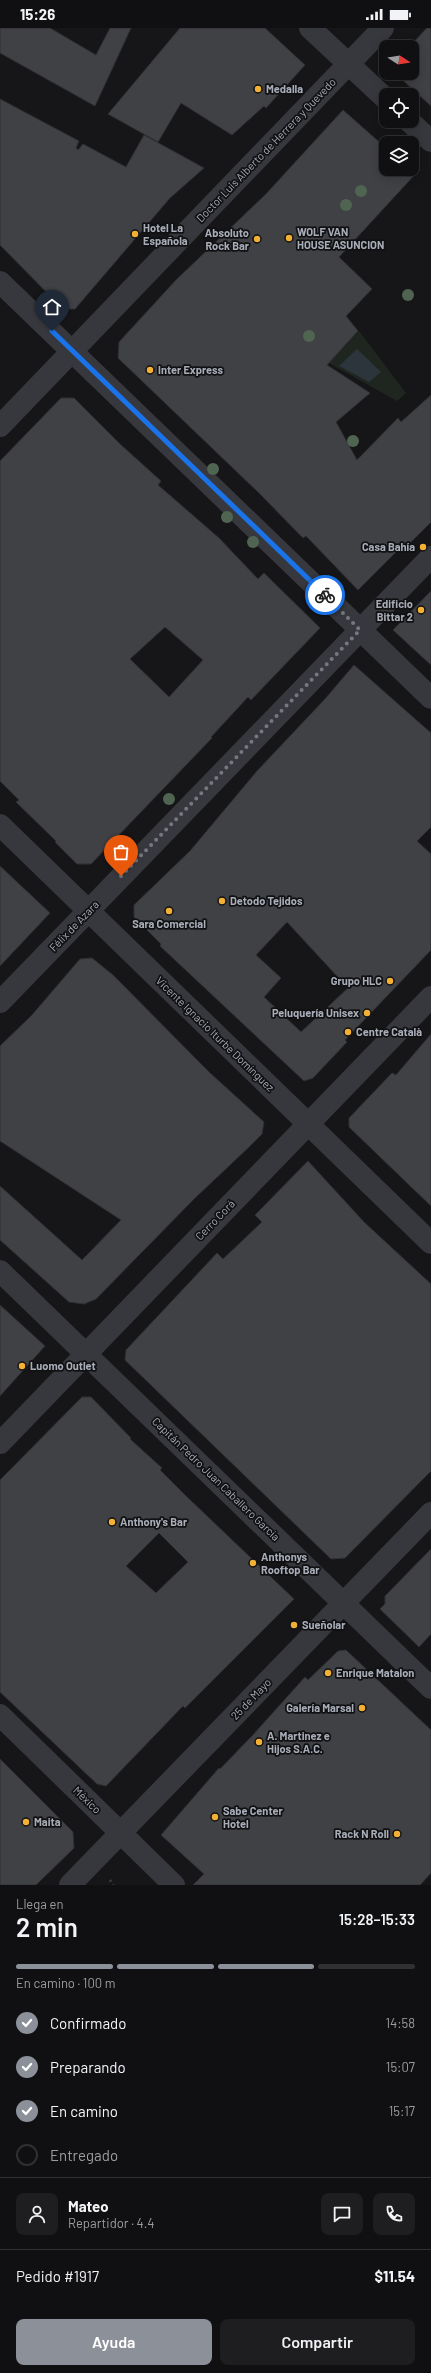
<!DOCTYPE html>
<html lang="es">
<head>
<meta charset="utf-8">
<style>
  body { margin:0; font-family:Barlow,sans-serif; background:#1e1e20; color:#f1f3f6; height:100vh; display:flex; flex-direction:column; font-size:15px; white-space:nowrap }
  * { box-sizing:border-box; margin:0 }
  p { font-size:13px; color:#9c9d9f }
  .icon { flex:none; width:22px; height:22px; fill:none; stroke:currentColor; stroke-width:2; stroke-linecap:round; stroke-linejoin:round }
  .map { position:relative; height:1857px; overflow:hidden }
  .panel { display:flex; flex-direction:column; background:#101012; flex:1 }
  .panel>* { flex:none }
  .needle { width:26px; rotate:102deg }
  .tools { position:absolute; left:379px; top:12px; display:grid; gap:8px }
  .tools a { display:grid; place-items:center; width:40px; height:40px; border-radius:8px; background:#101012; box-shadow:0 2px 10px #0003,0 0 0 1px #303032; font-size:20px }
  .pin { position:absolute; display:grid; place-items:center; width:34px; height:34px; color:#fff; margin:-41px -17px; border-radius:50% 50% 50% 0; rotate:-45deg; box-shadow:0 0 4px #0007 }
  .pin .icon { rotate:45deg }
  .courier { position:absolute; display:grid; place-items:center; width:40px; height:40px; margin:-20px; border:3px solid #1a73e8; border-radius:50%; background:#fff; color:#222; box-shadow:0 1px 5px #0007 }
  .overview em { font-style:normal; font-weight:600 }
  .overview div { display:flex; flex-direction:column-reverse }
  .overview { display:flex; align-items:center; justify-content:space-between; height:68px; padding:0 16px }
  h1 { font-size:26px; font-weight:600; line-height:30px }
  .bar { display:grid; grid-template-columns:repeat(4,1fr); gap:6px 4px; align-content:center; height:48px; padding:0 16px }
  .bar i { height:5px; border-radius:3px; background:#303032 }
  .bar .active { background:#8c9099 }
  .bar p { grid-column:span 4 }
  .line { display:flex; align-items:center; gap:10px; padding:0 16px; border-top:1px solid #303032 }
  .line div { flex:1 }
  .round { display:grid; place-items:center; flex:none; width:42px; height:42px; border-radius:8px; background:#1e1e20 }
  ol { padding:0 16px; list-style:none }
  li { display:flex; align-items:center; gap:12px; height:44px }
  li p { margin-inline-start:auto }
  li .icon { padding:4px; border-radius:50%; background:#8c9099; color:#fff; stroke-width:4 }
  li:last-child { color:#9c9d9f }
  li i { width:22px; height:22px; border:2px solid #303032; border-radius:50% }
  .cta { display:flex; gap:8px; margin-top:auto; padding:8px 16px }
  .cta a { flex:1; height:46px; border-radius:8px; background:#8c9099; color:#fff; font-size:16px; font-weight:600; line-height:46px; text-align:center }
  .cta a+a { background:#1e1e20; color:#f1f3f6 }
  .status { display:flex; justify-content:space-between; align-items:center; height:28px; padding:0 20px; background:#101012; direction:ltr }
  .status svg { height:11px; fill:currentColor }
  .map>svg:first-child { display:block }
</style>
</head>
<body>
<div class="status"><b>15:26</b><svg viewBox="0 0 49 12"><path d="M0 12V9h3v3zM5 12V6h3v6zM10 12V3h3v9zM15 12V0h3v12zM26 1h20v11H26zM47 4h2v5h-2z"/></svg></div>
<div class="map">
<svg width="431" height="1857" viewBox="0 0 431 1857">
  <rect width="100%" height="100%" fill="#161618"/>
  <path fill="#1e261f" d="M359 303 406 365 397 373 329 335Z"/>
  <path fill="#2c353c" d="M357 321 381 344 369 354 339 338Z"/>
  <g fill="#404145" stroke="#303034" fill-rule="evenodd">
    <path d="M0 0H50L96 27 110 0H131L95 78 0 25Z"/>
    <path d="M180 0H265L305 37 266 80 264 78 232 107 181 75 158 114 108 86Z"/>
    <path d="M427 0H431V78L395 45H412V19H409Z"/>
    <path d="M0 71 79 113 76 120 78 122 83 116 126 139 144 107 204 140 170 170 75 281H63L0 217Z"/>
    <path d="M343 82 386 120V141H420L339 229 372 261 346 288 358 303 327 337 370 365 336 394 357 432 398 390 401 394 431 367V494L409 516 406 514 358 562 306 508 303 510 259 465 118 330 119 314 176 252 266 166Z"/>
    <path d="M61 370H74L120 416 161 453 158 457 219 510 258 551 264 545 320 600 251 672 248 669 211 709 212 710 91 836H77L55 814 56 813 16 774 19 772 0 753V433ZM165 599 203 632 169 669 130 631Z"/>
    <path d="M431 563V637L393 602Z"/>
    <path d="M354 637 431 705V799L417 813 431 826V922L345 1012 347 1014 313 1050 304 1053 160 918 161 916 134 889V877L190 823 257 743 325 671ZM287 894 348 960 301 1004 264 969 281 950 256 927Z"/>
    <path d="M0 838 50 885 0 938Z"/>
    <path d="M92 930 113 947 209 1044 264 1094 262 1106 249 1119 194 1171 96 1271 84 1276 69 1274 0 1212V1158L82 1232 121 1192 0 1113V1018L32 987 80 931Z"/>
    <path d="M431 1006V1178L349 1099V1090L392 1045 396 1047Z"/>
    <path d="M308 1133 364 1194 431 1256V1443L345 1530 331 1531 125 1332 126 1322 217 1225 223 1231 262 1194 255 1187Z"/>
    <path d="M0 1277 45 1318 0 1368Z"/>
    <path d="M82 1369H91L131 1410 130 1411 162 1440 160 1442 185 1467 294 1571 185 1680 183 1678 106 1758 97 1756 0 1664V1452ZM159 1505 188 1534 156 1565 126 1538Z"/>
    <path d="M431 1521V1606L419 1619 380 1581 385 1576V1568Z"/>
    <path d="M346 1622 431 1702V1845L420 1857H193L204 1846 161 1807 219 1740 220 1741 252 1708 305 1649 308 1652 338 1623Z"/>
    <path d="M0 1731 73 1804 74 1820 36 1857H0Z"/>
  </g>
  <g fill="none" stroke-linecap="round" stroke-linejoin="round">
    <path stroke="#3d3f44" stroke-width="2.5" stroke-dasharray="2 3" stroke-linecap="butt" d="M110 1852 113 1857"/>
    <g stroke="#37383d" stroke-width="22">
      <path d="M310 0 386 71"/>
      <path d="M409 93 431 113"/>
      <path d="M0 254 431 670"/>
      <path d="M0 797 431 1215"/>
      <path d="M0 1243 431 1660"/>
      <path d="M0 1687 174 1857"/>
      <path d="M70 1857 431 1485"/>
    </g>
    <g stroke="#37383d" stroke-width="22">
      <path d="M0 398 383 0"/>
      <path d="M0 974 431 529"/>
      <path d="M0 1415 431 969"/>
    </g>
  </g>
  <g fill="#506452">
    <circle cx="361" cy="163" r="6"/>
    <circle cx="346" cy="177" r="6"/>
    <circle cx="408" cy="267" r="6"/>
    <circle cx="309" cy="308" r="6"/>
    <circle cx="353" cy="413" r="6"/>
    <circle cx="213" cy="441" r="6"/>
    <circle cx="227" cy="489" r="6"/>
    <circle cx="253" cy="514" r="6"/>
    <circle cx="169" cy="771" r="6"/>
  </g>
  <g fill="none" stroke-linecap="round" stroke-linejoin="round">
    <path stroke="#757880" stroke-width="4" stroke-dasharray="0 7.2" d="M121 848 360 602 325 567"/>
    <path stroke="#1a73e8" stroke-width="5" d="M52 303 325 567"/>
  </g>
  <g fill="#f2b134" stroke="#111113" stroke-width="1.5">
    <circle cx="258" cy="61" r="4"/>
    <circle cx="135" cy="206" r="4"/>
    <circle cx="289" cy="210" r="4"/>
    <circle cx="257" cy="211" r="4"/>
    <circle cx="150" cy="342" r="4"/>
    <circle cx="423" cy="519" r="4"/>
    <circle cx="421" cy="582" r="4"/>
    <circle cx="222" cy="873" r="4"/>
    <circle cx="169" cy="883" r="4"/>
    <circle cx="390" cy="953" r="4"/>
    <circle cx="367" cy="985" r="4"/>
    <circle cx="348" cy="1004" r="4"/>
    <circle cx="22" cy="1338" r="4"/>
    <circle cx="112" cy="1494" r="4"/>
    <circle cx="253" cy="1535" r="4"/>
    <circle cx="294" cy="1597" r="4"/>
    <circle cx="328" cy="1645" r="4"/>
    <circle cx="362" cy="1680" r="4"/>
    <circle cx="259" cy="1714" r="4"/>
    <circle cx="215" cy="1789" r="4"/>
    <circle cx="26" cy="1794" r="4"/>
    <circle cx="397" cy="1806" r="4"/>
  </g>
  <g text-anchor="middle" stroke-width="3.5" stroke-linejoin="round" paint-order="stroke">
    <g font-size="11" font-weight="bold" fill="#a8adb8" stroke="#111113" text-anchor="start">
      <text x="266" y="65">Medalla</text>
      <text x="143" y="204">Hotel La<tspan x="143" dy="13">Española</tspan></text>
      <text x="297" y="208">WOLF VAN<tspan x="297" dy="13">HOUSE ASUNCION</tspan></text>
      <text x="249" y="209" text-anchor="end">Absoluto<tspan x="249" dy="13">Rock Bar</tspan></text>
      <text x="158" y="346">Inter Express</text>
      <text x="415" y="523" text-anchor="end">Casa Bahía</text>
      <text x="413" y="580" text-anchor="end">Edificio<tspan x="413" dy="13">Bittar 2</tspan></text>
      <text x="230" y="877">Detodo Tejidos</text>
      <text x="169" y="900" text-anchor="middle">Sara Comercial</text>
      <text x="382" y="957" text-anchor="end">Grupo HLC</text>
      <text x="359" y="989" text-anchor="end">Peluquería Unisex</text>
      <text x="356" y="1008">Centre Català</text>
      <text x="30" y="1342">Luomo Outlet</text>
      <text x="120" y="1498">Anthony's Bar</text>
      <text x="261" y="1533">Anthonys<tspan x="261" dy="13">Rooftop Bar</tspan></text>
      <text x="302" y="1601">Sueñolar</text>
      <text x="336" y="1649">Enrique Matalon</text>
      <text x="354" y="1684" text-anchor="end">Galería Marsal</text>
      <text x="267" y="1712">A. Martinez e<tspan x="267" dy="13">Hijos S.A.C.</tspan></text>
      <text x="223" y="1787">Sabe Center<tspan x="223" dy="13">Hotel</tspan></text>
      <text x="34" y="1798">Maita</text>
      <text x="389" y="1810" text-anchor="end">Rack N Roll</text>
    </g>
    <g font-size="11" fill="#a8adb8" stroke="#111113">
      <text transform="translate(266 122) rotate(-46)" y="4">Doctor Luis Alberto de Herrera y Quevedo</text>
      <text transform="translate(74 898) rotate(-46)" y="4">Félix de Azara</text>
      <text transform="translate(215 1006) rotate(44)" y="4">Vicente Ignacio Iturbe Domínguez</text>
      <text transform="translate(215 1192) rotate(-46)" y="4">Cerro Corá</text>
      <text transform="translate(216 1451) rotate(44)" y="4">Capitán Pedro Juan Caballero García</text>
      <text transform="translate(251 1671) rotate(-46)" y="4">25 de Mayo</text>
      <text transform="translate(87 1772) rotate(44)" y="4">México</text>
    </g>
  </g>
</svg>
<div class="tools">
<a><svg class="needle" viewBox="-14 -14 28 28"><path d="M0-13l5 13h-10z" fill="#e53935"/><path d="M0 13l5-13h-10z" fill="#9c9d9f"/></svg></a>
<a><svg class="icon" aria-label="locate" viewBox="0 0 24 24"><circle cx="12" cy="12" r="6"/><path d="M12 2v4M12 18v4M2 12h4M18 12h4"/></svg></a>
<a><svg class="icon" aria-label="layers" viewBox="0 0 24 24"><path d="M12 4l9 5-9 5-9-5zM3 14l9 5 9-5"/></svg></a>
</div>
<div class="pin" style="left:121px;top:848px;background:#ea580c"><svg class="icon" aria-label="bag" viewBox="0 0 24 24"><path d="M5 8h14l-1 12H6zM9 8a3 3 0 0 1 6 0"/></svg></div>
<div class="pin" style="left:52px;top:303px;background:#1f2937"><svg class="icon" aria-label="home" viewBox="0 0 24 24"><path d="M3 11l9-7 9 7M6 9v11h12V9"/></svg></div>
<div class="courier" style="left:325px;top:567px"><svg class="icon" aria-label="bike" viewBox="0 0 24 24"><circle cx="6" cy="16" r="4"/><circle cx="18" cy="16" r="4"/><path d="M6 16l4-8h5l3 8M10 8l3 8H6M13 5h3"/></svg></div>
</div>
<section class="panel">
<div class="overview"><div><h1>2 min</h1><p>Llega en</p></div><em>15:28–15:33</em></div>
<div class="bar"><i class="active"></i><i class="active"></i><i class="active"></i><i></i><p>En camino · 100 m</p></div>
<ol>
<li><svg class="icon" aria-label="check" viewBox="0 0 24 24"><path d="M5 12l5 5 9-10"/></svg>Confirmado<p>14:58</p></li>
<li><svg class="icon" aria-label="check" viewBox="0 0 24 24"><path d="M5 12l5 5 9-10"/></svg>Preparando<p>15:07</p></li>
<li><svg class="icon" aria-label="check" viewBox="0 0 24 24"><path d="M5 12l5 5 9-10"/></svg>En camino<p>15:17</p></li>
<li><i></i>Entregado</li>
</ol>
<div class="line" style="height:72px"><a class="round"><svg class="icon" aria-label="person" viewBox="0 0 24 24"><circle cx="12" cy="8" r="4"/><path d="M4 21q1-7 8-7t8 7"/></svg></a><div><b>Mateo</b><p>Repartidor · 4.4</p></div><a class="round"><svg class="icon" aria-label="chat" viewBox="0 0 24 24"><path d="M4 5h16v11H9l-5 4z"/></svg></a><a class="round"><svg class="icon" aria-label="phone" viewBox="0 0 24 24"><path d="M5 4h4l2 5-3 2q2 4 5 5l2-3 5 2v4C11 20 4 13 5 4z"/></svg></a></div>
<div class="line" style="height:52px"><div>Pedido #1917</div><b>$11.54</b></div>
<div class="cta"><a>Ayuda</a><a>Compartir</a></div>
</section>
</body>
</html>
